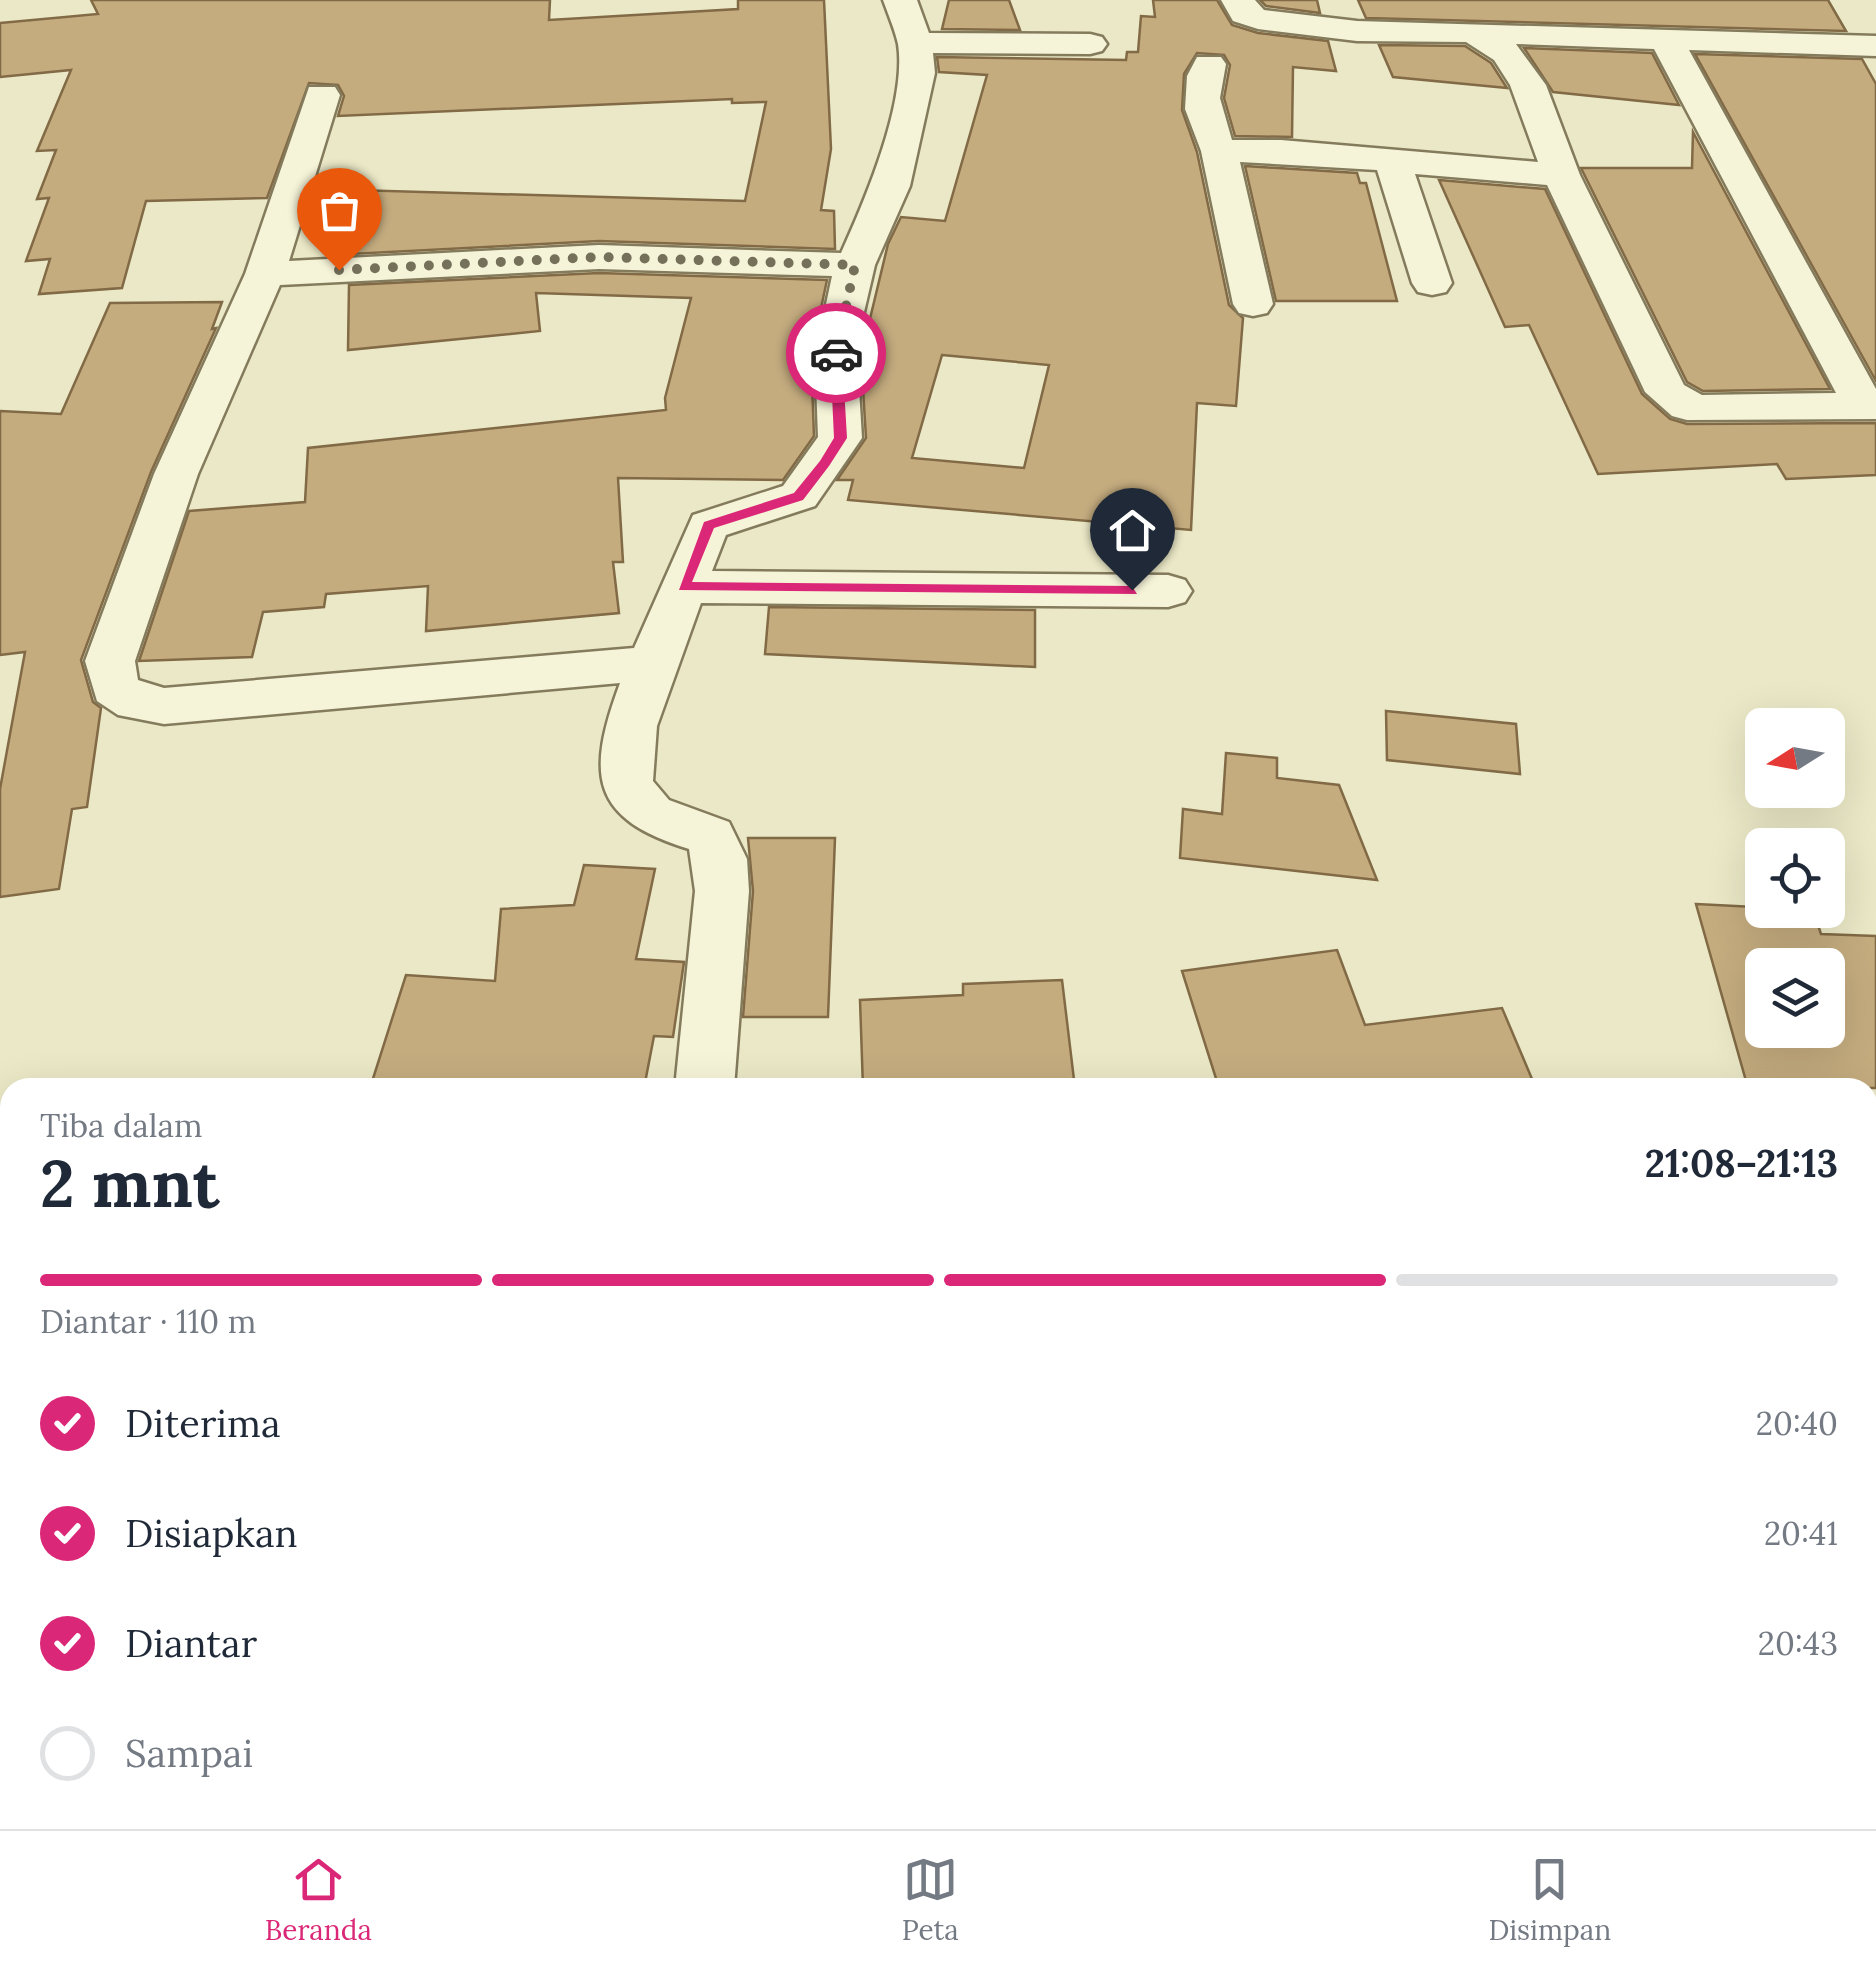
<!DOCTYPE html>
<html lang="id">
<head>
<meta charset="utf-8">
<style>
  body { margin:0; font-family:Lora,serif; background:#f6f6f7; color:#1f2937; height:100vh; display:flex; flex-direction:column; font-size:38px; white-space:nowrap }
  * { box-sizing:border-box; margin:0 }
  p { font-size:32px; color:#747a83 }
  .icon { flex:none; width:55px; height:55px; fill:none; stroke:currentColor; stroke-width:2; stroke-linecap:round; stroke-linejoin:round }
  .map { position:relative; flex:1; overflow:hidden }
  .sheet { position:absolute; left:0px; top:1078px; width:1878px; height:752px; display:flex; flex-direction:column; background:#fff; border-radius:30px 30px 0 0; box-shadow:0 10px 40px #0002 }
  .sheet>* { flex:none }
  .needle { width:65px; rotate:259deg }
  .tools { position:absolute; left:1745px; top:708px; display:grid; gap:20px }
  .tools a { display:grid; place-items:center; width:100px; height:100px; border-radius:15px; background:#fff; box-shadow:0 10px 40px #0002; font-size:50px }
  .pin { position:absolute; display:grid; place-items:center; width:85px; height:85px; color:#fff; margin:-102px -42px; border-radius:50% 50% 50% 0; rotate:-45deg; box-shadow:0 0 10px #0007 }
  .pin .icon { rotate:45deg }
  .courier { position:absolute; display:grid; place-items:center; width:100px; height:100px; margin:-50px; border:8px solid #db2777; border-radius:50%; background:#fff; color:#222; box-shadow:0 2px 12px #0007 }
  .headline em { font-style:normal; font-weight:800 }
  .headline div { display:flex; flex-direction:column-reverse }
  .headline { display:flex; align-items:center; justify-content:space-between; height:170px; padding:0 40px }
  h1 { font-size:65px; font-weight:800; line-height:75px }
  .bar { display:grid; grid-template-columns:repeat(4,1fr); gap:15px 10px; align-content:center; height:120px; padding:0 40px }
  .bar i { height:12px; border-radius:8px; background:#e0e1e3 }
  .bar .active { background:#db2777 }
  .bar p { grid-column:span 4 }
  ol { padding:0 40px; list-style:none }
  li { display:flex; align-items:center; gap:30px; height:110px }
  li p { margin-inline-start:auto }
  li .icon { padding:10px; border-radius:50%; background:#db2777; color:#fff; stroke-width:4 }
  li:last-child { color:#747a83 }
  li i { width:55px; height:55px; border:5px solid #e0e1e3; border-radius:50% }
  .tab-bar { display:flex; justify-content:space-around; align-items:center; height:140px; border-top:2px solid #e0e1e3; background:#fff; font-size:28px; color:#747a83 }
  .tab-bar a { display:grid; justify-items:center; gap:5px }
  .tab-bar .active { color:#db2777 }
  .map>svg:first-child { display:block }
</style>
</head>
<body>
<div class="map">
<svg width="1876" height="1829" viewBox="0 0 1876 1829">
  <rect width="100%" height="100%" fill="#eae8c6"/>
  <g fill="#c5ac7f" stroke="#816a45" stroke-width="2.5" fill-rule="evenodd">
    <path d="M91 0H550L549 20 738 9V0H824L831 149 821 210 834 211 835 249 599 241 351 254 354 190 745 201 766 102 732 103V99L338 116 344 96 338 85 309 83 267 198 146 201 122 288 39 294 50 259 26 261 49 198 37 199 56 150 37 151 71 70 0 77V23L98 14Z"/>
    <path d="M949 0H1009L1020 30 942 29Z"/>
    <path d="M1153 0H1217L1232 25 1258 33 1328 41 1336 71 1293 67 1292 137 1235 136 1224 98 1230 65 1224 55 1197 53 1184 74 1182 110 1197 152 1229 305 1243 318 1236 406 1197 403 1191 530 848 500 853 480H837L866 438 861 356 888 244 901 217 945 221 987 75 939 72 937 57 1126 60 1127 52H1138L1141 16 1155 17ZM942 355 1049 365 1024 468 912 458Z"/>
    <path d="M1260 0H1317L1320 13 1266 6Z"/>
    <path d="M1358 0H1828L1846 31 1366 18Z"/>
    <path d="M1379 45 1465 46 1491 63 1507 88 1393 77Z"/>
    <path d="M1524 48 1652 53 1679 105 1553 92Z"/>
    <path d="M1695 54 1862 59 1876 84V381Z"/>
    <path d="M1693 132 1830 389 1703 391 1687 382 1581 168H1692Z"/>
    <path d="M1245 166 1357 173 1360 183H1366L1397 301H1276Z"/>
    <path d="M1439 180 1545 189 1642 394 1670 419 1687 424 1876 423V475L1786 479 1777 464 1598 474 1529 325 1505 327Z"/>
    <path d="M599 273 827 280 811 355 814 436 783 480 618 478 623 562H613L619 613 426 631 428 586 326 594 324 607 263 612 252 657 139 661 189 511 305 502 308 448 666 410 665 398 691 298 536 293 540 331 348 350 349 285Z"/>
    <path d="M222 302 212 329 216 328 151 472 81 660 93 702 101 708 87 807 72 809 59 889 0 897V789L25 652 0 655V411L61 414 110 303Z"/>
    <path d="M769 607 1035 610V667L765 654Z"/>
    <path d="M1386 711 1516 724 1520 774 1387 760Z"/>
    <path d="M1226 753 1277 758V778L1339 785 1377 880 1180 858 1183 809 1222 814Z"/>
    <path d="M748 838H835L828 1017H743L753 891Z"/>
    <path d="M584 865 655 869 636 959 684 962 673 1037 654 1036 644 1088H370L406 975 495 981 501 909 574 905Z"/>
    <path d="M1696 904 1813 910 1821 934 1876 936V1088H1748ZM1762 965H1828V1030H1762Z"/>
    <path d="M1337 950 1365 1025 1502 1008 1532 1079 1466 1088H1219L1182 971Z"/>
    <path d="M1062 980 1075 1088H863L860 1000 963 995V984Z"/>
  </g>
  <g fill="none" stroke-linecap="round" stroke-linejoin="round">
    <g stroke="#847b5d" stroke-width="5">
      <g id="minor">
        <path d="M883 0H917L929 33 1090 34 1102 37 1107 44 1102 51 1090 54 933 53 935 73 910 186 875 265 861 325 857 356 862 438 815 506 726 535 712 571 1168 575 1185 580 1192 591 1185 602 1168 607 701 603 657 726 653 781 669 800 729 822 747 859 749 891 734 1088H675L695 891 689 849C590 819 586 775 620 683L164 724 118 715 97 701 85 661 154 474 245 274 309 87H335L340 95 289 261 599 245 841 253C865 200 907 102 898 44 895 30 888 14 883 0ZM599 269 832 276 815 356 818 437 783 486 693 515 634 648 164 688 138 680 135 661 198 474 280 285Z"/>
        <path d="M1221 0H1255L1264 10 1357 21 1876 36V56L1689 50 1876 389V419L1687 420 1672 416 1645 392 1547 185 1415 174 1452 283 1446 292 1432 295 1418 292 1412 283 1377 170 1240 162 1273 304 1267 313 1253 316 1239 313 1233 304 1201 151 1185 109 1187 76 1197 57H1221L1226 64 1220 98 1232 140H1281L1538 162 1510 85 1494 60 1466 42 1357 41 1258 29 1233 21ZM1516 44 1654 49 1836 393 1702 395 1684 385 1580 175 1546 85Z"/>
        <path d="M1876 1174V1228L1868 1229V1175Z"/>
        <path d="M39 1820H152L148 1829H36Z"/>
        <path d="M615 1820H691L690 1829H614Z"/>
      </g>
    </g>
    <use href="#minor" fill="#f6f4d8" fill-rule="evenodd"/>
  </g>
  <path fill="#db2777" d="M836 349 842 353 847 438 829 466 803 500 714 528 692 582 1132 586 1137 594 679 590 704 522 794 493 820 461 834 438 830 353Z"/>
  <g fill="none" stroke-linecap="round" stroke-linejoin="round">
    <path stroke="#74705a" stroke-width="10" stroke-dasharray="0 18" d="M339 270 599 257 855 265 836 353"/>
  </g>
</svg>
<div class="tools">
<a><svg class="needle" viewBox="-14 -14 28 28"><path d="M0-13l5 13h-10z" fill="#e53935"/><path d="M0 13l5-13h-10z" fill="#747a83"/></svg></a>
<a><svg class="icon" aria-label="locate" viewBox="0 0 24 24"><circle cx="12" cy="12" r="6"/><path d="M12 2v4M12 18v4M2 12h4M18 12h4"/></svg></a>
<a><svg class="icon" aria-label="layers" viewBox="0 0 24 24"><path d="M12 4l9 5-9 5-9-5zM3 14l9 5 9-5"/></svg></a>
</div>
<div class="pin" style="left:339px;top:270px;background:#ea580c"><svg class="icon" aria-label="bag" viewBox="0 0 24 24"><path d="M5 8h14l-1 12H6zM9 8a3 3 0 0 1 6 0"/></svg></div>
<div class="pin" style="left:1132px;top:590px;background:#1f2937"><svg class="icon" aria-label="home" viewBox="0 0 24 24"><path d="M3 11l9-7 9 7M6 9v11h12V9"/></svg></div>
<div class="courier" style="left:836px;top:353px"><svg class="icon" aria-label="car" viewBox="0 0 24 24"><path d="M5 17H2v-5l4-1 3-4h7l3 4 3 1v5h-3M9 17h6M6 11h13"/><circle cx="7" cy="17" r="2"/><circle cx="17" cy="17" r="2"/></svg></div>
<section class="sheet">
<div class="headline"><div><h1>2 mnt</h1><p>Tiba dalam</p></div><em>21:08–21:13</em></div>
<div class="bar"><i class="active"></i><i class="active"></i><i class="active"></i><i></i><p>Diantar · 110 m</p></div>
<ol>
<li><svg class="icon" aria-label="check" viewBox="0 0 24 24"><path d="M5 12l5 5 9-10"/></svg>Diterima<p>20:40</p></li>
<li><svg class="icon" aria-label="check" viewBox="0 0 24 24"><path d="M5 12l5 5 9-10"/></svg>Disiapkan<p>20:41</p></li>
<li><svg class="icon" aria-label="check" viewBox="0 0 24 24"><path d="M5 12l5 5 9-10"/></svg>Diantar<p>20:43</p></li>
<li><i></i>Sampai</li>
</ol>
</section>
</div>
<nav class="tab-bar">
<a class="active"><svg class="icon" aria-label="home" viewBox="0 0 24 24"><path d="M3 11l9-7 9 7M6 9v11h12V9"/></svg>Beranda</a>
<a><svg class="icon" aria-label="map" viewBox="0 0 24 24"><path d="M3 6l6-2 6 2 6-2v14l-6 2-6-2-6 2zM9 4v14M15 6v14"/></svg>Peta</a>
<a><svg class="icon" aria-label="saved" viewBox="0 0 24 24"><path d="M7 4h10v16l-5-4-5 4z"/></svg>Disimpan</a>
</nav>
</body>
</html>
